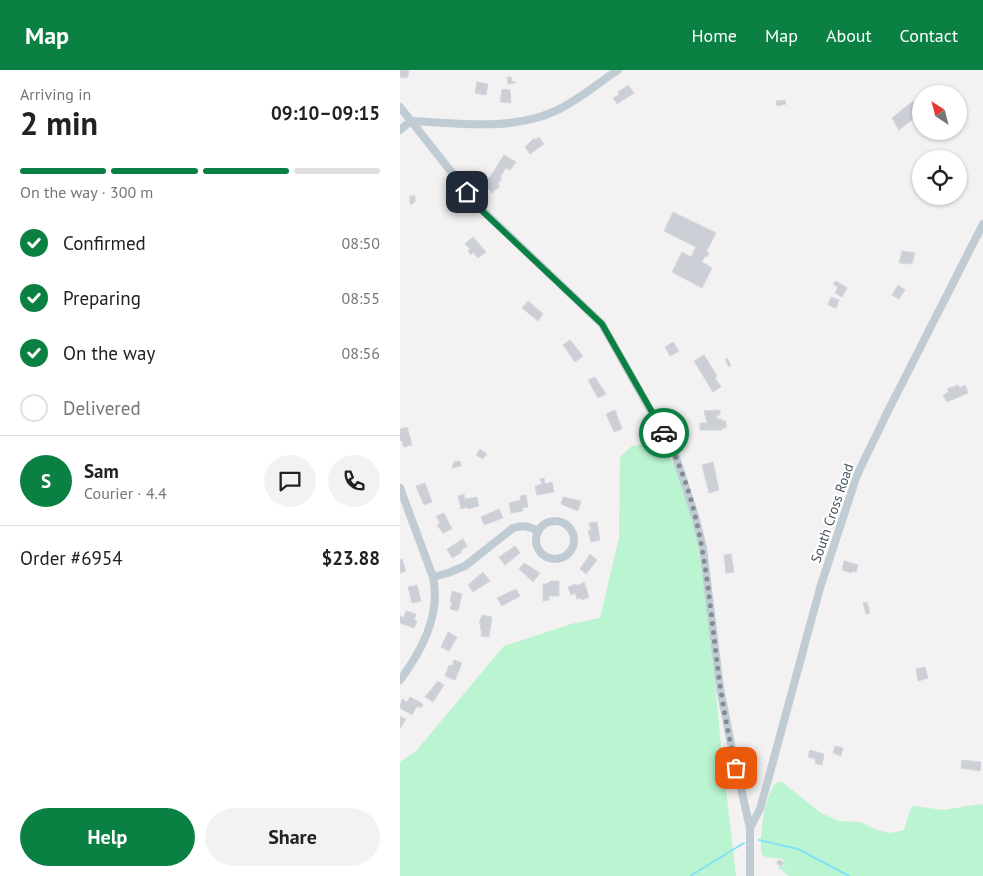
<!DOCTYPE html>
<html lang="en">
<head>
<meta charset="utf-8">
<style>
  body { margin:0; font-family:"PT Sans",sans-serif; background:#f2f2f2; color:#222; height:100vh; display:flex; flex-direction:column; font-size:19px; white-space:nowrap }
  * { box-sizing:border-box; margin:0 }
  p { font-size:16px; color:#767676 }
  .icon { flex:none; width:28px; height:28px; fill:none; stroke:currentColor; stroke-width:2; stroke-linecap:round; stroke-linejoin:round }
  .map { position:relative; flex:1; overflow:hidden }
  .panel { display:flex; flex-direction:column; background:#fff; width:400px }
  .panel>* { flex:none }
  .needle { width:32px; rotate:324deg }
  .buttons { position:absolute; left:512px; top:15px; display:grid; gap:10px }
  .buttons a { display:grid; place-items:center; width:55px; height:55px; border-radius:50%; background:#fff; box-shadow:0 1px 4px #0004; font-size:25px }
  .pin { position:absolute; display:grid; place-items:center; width:42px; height:42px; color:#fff; margin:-21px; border-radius:10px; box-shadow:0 2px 8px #0006 }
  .courier { position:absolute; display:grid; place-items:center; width:50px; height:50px; margin:-25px; border:4px solid #0b8043; border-radius:50%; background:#fff; color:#222; box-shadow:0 1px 6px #0007 }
  .head em { font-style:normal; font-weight:700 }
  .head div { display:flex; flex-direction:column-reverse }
  .head { display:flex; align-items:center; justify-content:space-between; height:85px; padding:0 20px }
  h1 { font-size:32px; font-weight:700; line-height:38px }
  .bar { display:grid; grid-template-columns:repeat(4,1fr); gap:8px 5px; align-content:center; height:60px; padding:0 20px }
  .bar i { height:6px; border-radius:4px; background:#e0e0e0 }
  .bar .selected { background:#0b8043 }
  .bar p { grid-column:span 4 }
  .line { display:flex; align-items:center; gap:12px; padding:0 20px; border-top:1px solid #e0e0e0 }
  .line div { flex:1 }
  .round { display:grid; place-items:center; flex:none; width:52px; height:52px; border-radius:26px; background:#f2f2f2 }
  ol { padding:0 20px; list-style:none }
  li { display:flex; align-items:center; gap:15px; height:55px }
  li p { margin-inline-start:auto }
  li .icon { padding:5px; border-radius:50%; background:#0b8043; color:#fff; stroke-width:4 }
  li:last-child { color:#767676 }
  li i { width:28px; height:28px; border:2px solid #e0e0e0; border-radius:50% }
  .primary-button { display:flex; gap:10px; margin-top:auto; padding:10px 20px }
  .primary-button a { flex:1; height:58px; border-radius:30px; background:#0b8043; color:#fff; font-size:20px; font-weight:700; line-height:58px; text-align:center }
  .primary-button a+a { background:#f2f2f2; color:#222 }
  header { display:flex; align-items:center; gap:30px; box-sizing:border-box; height:70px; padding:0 25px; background:#0b8043; color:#fff }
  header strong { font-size:24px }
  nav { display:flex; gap:28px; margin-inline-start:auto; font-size:18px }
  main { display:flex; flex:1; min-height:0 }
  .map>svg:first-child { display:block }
</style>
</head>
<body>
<header>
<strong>Map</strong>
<nav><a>Home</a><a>Map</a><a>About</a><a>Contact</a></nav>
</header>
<main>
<section class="panel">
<div class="head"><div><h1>2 min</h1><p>Arriving in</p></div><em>09:10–09:15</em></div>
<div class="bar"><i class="selected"></i><i class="selected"></i><i class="selected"></i><i></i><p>On the way · 300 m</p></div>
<ol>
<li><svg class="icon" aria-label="check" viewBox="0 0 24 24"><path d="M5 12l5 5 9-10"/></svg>Confirmed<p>08:50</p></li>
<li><svg class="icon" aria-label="check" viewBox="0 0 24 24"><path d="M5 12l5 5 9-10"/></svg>Preparing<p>08:55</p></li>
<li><svg class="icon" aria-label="check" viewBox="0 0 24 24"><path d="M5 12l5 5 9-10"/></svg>On the way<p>08:56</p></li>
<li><i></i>Delivered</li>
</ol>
<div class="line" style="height:90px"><b class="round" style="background:#0b8043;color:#fff">S</b><div><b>Sam</b><p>Courier · 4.4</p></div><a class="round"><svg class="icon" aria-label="chat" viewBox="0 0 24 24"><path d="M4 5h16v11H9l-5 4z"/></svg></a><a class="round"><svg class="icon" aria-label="phone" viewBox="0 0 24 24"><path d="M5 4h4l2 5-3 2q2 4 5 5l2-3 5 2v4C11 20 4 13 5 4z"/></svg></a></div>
<div class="line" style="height:65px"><div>Order #6954</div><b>$23.88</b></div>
<div class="primary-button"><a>Help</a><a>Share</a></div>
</section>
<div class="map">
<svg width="583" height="806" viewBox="0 0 583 806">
  <rect width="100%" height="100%" fill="#f3f1f1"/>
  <g fill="#bbf4d0">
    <path d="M260 372 280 404 298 473 308 542 322 685 336 806H0V692L16 681 104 576 171 554 200 548 219 468 220 387 232 376Z"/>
    <path d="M377 712H382L421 743 439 751 460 752 477 760 490 763 504 760 511 738 514 736 544 740 579 734 583 735V806H389L377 797 385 796 384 790C376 787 369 789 362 785 358 769 365 723 377 712Z"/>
  </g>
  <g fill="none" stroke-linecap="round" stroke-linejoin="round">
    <g stroke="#84e2f6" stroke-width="2">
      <path d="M359 770 398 779 449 806"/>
      <path d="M290 806 344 773"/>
    </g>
  </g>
  <g fill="#ccd0d6" stroke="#d4d7dd">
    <path d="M0 0 9 1 7 8 0 7Z"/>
    <path d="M107 7H111L112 12 115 11V13L108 14Z"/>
    <path d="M77 12 88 14 86 25 75 23Z"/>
    <path d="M228 15 234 23 217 34 213 28 219 25 218 22Z"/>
    <path d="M547 17 550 24H529L532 23 531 21Z"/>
    <path d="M102 19 110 20 111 33 100 32Z"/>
    <path d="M385 30 386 34 377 36 376 31Z"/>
    <path d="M513 31 520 40 511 47 513 49 499 60 492 48Z"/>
    <path d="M139 67 144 74 130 84 125 77 134 68 135 70Z"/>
    <path d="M104 85 116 92 110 100 106 98 100 107 102 108 98 114 100 116 92 123 84 113 90 107Z"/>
    <path d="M10 126H15V132H13V134H10Z"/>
    <path d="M273 142 316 163 306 182 309 183 307 187 305 186 302 192 312 198 302 218 272 202 282 182 291 187 296 177 264 161Z"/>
    <path d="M73 167 86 182 78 188 73 182 71 185 68 181 70 179 65 174Z"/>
    <path d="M502 181 515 183 512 194 499 193Z"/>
    <path d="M436 211 447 218 442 227 435 223 438 217 433 214Z"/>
    <path d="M498 215 505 220 499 229 492 225Z"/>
    <path d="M431 227 439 230 436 238 428 235Z"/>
    <path d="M128 231 143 244 138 251 122 238Z"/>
    <path d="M170 270 183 286 175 292 163 275Z"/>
    <path d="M273 272 279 281 270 286 265 277Z"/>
    <path d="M304 285 317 306 315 308 321 317 313 322 294 291Z"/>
    <path d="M327 288 331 295 329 297 325 289Z"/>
    <path d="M195 307 206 324 198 328 188 310Z"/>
    <path d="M558 315 560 318 565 315 568 323 547 332 543 325 549 322 547 319Z"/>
    <path d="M215 340 222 359 214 362 206 344Z"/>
    <path d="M320 340V345H317V349H322V351H326V358H322V360H300V353H307L304 341Z"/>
    <path d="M7 357 12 375 4 377 2 371 0 370V359Z"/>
    <path d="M80 379 87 384 83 389 76 385Z"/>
    <path d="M60 391 61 396 52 398 54 392Z"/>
    <path d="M313 392 319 420 309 423 302 395Z"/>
    <path d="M144 408 145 414 152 412 154 422 137 425 135 416 142 414 140 409Z"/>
    <path d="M25 413 32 432 24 435 16 416Z"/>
    <path d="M64 424 65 429 77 427 79 436 68 439 67 437 61 439 58 426Z"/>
    <path d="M126 425 128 437 122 438 123 441 111 443 109 433 121 430 120 426Z"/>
    <path d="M163 427 181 431 178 441 161 434Z"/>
    <path d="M99 439 103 448 84 455 81 447Z"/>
    <path d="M44 443 52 459 43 463 37 455 40 453 36 446Z"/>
    <path d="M197 452 200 470 191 472 188 460H191L189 453Z"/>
    <path d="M63 469 67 476 61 480 62 482 52 488 47 479Z"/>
    <path d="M115 476 120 483 105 495 99 487Z"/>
    <path d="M190 484 197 490 186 504 180 499Z"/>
    <path d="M331 484 334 502 326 503 324 485Z"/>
    <path d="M2 489 6 501 0 503V490Z"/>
    <path d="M444 491 458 495 456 502 452 501V503L442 500Z"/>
    <path d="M124 493 140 503 133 512 119 499Z"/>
    <path d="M83 502 90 511 73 522 68 515Z"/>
    <path d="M150 511H159V526H149V530L143 531V514H147Z"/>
    <path d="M184 512 189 527 182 530 181 528 177 529 175 523 171 525 168 517 176 514 177 516Z"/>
    <path d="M17 515 21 531 12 533 8 517Z"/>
    <path d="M116 519 120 526 102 536 97 528Z"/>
    <path d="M52 521 62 524 58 541 50 539 52 533 50 532Z"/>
    <path d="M467 532 470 543 466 544 463 533Z"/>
    <path d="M6 541 16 544 14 550 17 551 14 558 0 553V546L4 548Z"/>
    <path d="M82 545 92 547 89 567 81 566 82 559H80L81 553H79Z"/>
    <path d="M48 562 57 567 49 581 41 577Z"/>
    <path d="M54 590 62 593 55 610 45 606 49 595 52 596Z"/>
    <path d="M525 597 528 608 518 611 516 599Z"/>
    <path d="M38 611 44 615 33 632 25 627Z"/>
    <path d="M10 627 23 634 21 638 17 636 12 645 0 638 2 629 7 632Z"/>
    <path d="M0 646 6 649 0 659Z"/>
    <path d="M435 676 443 678 441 686 433 683Z"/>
    <path d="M410 680 424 684 422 695 415 693 416 689 408 687Z"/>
    <path d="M562 690 581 692 580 701 561 698Z"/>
    <path d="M378 790 384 792 382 796 377 794Z"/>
  </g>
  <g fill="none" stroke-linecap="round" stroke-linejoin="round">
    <g stroke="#c0ccd4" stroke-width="8">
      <path d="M0 37 79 137 202 254 275 384 295 446 303 478 320 618 332 679 350 758V806"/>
      <path d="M0 60 11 51C58 53 109 61 153 42 175 33 198 13 218 0"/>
      <path d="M0 418 33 507C41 544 22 581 0 610"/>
      <circle cx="155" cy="470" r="19"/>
      <path d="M33 507 48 503 65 496 113 458C123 455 129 456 138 461"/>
      <path d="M350 758 360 739 368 710 420 518 457 405 487 343 583 154"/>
    </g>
  </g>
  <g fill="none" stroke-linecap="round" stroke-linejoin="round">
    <path stroke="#838c93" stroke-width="5" stroke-dasharray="0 9" d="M264 363C303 435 307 513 317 592 321 628 328 663 336 698"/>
    <path stroke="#0b8043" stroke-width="6" d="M67 122 79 138 202 254 264 363"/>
  </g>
  <g text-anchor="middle" stroke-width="4.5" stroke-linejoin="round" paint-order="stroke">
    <g font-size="14" fill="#465561" stroke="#fff">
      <text transform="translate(432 443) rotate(-71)" y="5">South Cross Road</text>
    </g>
  </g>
</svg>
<div class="buttons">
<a><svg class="needle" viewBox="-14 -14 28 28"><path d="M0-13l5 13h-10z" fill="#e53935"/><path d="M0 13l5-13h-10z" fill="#767676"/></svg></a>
<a><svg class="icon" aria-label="locate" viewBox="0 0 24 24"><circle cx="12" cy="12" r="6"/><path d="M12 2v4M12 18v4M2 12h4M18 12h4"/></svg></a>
</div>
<div class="pin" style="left:336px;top:698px;background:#ea580c"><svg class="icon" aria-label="bag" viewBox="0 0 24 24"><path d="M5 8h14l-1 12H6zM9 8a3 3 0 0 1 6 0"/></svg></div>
<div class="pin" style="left:67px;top:122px;background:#1f2937"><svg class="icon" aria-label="home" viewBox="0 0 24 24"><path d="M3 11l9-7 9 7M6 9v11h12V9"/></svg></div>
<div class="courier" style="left:264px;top:363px"><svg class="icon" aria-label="car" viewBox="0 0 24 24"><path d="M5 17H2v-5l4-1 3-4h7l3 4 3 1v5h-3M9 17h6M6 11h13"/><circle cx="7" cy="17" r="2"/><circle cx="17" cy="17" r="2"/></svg></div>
</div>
</main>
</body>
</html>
